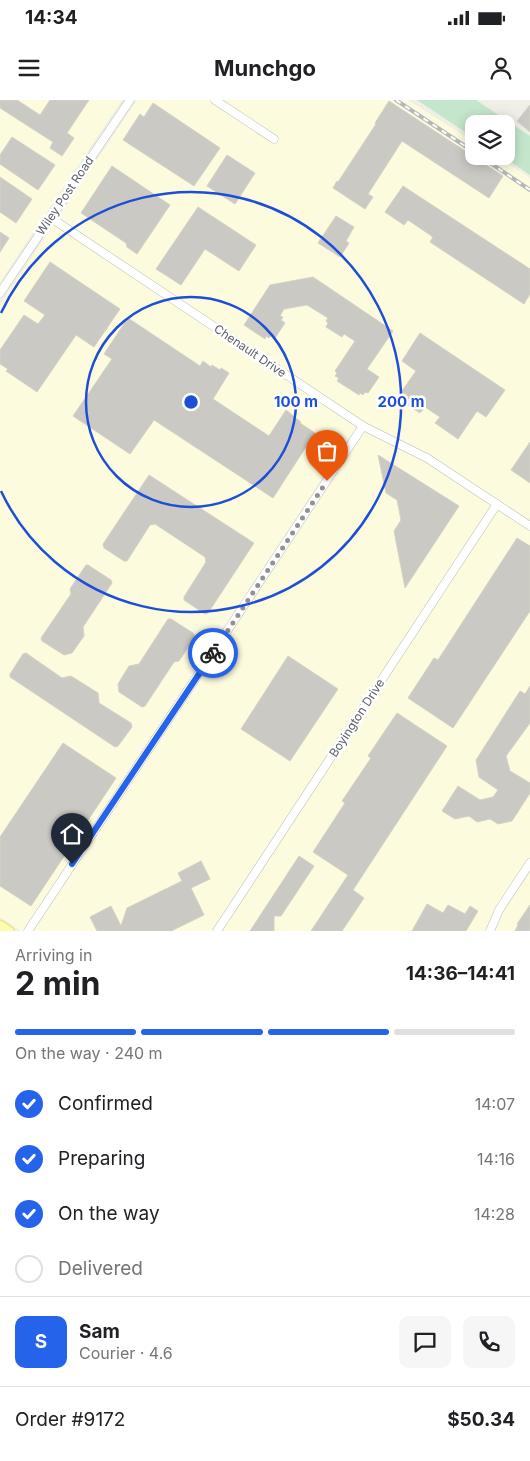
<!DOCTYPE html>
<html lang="en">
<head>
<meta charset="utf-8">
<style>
  body { margin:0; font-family:Inter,sans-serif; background:#f6f6f6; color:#202124; height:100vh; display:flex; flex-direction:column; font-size:19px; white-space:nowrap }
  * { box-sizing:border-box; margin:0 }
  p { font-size:16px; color:#757577 }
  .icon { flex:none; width:28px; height:28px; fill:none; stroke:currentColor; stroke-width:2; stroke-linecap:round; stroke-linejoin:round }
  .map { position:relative; height:831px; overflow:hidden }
  .drawer { display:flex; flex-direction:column; background:#fff; flex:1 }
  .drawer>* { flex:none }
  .fabs { position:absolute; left:465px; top:15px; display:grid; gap:10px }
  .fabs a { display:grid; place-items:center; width:50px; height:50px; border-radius:10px; background:#fff; box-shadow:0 2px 12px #0003; font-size:25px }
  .pin { position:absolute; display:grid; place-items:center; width:42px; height:42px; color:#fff; margin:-51px -21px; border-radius:50% 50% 50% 0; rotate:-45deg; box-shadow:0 0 5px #0007 }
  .pin .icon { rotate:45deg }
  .courier { position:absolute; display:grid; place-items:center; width:50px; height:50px; margin:-25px; border:4px solid #2563eb; border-radius:50%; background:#fff; color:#222; box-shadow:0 1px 6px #0007 }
  .head em { font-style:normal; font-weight:700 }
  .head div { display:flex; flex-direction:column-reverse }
  .head { display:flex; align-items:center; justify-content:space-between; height:85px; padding:0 15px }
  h1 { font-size:32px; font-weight:700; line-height:38px }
  .bar { display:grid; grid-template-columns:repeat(4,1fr); gap:8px 5px; align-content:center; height:60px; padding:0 15px }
  .bar i { height:6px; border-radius:4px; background:#e0e0e0 }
  .bar .on { background:#2563eb }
  .bar p { grid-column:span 4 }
  .line { display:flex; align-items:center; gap:12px; padding:0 15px; border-top:1px solid #e0e0e0 }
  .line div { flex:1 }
  .round { display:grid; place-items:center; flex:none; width:52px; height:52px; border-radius:10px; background:#f6f6f6 }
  ol { padding:0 15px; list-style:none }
  li { display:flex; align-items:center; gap:15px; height:55px }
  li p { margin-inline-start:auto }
  li .icon { padding:5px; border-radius:50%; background:#2563eb; color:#fff; stroke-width:4 }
  li:last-child { color:#757577 }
  li i { width:28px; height:28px; border:2px solid #e0e0e0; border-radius:50% }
  .status { display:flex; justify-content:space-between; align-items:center; height:35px; padding:0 25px; background:#fff; direction:ltr }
  .status svg { height:14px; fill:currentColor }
  header { display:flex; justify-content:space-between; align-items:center; height:65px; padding:0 15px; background:#fff; font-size:22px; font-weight:700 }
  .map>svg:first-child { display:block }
</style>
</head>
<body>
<div class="status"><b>14:34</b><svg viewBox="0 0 49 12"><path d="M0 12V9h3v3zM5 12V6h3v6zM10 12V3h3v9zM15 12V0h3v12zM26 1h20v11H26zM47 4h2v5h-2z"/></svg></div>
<header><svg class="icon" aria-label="menu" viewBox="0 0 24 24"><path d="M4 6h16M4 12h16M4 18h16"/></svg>Munchgo<svg class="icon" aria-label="person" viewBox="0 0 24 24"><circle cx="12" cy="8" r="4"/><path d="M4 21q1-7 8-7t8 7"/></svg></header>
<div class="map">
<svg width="530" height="831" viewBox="0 0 530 831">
  <rect width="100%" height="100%" fill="#efefe6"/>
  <g fill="#fdfbde">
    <path d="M0 0H122L0 182Z"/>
    <path d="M137 0H408L474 42V56H496L530 78V831H21L0 817V205Z"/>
  </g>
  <path fill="#c4e6ca" d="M417 0H476L530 36V75L502 56H506V24H474V38Z"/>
  <g fill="#cbc9c3" stroke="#d4d2c5">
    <path d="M0 0H17L40 15 50 0H89L67 33 74 38 62 56 50 48 53 42 0 8Z"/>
    <path d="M389 1 503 76 489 98 402 41 368 94 373 97 365 109 333 88 337 81 338 82 376 24 375 23Z"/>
    <path d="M153 3 220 48 194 86 123 40 140 14 144 17Z"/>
    <path d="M530 5V32L517 21Z"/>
    <path d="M12 37 55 65 38 90 0 64V55Z"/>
    <path d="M227 55 255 73 235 104 207 86Z"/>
    <path d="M112 66 170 105 137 154 127 147 126 143 81 113Z"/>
    <path d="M0 77 32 99 16 123 0 112Z"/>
    <path d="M403 86 530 169V194L524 204 430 142 433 137 408 120 404 125 385 112Z"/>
    <path d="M198 107 256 145 239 171 205 149 181 185 156 169Z"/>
    <path d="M336 116 354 127 346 141 349 143 340 157 318 143Z"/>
    <path d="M0 132 9 138 0 152Z"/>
    <path d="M50 162 120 209 94 247 76 235 37 292 6 271 8 269 0 264V250L24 215 38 224 45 215 24 201Z"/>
    <path d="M313 177 393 231 367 269 379 277 368 293 365 292 363 295 360 293 359 295 337 281 339 278 335 276 337 273 335 271 355 241 344 234 342 237 326 227 328 223 326 221 328 218 307 205 284 209 280 216 283 217 281 220 285 223 275 238 271 236 269 238 266 236 265 239 244 225 270 185Z"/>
    <path d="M128 218 200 266 203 261 211 267 212 265 220 270 221 268 229 273 213 299 269 336 286 310 301 322 300 323 315 333 273 398 154 320 130 354 73 316 112 259 104 254Z"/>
    <path d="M420 233 505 290 486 317 477 311 458 339 435 323 440 317 425 307 420 313 397 298 416 271 402 261Z"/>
    <path d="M530 342V383L511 370Z"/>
    <path d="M378 355 459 406 405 488 394 431 401 420 397 400 386 393Z"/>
    <path d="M149 375 254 443 208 513 205 514 184 500V497L206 462 205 457 155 424 150 425 127 461H124L104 448 103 444Z"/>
    <path d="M517 438 530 446V511L453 628 408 598 434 558 438 560Z"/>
    <path d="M86 465H88L111 480 112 483 83 527 84 536 72 553 64 555 42 541 41 538 71 494 70 489Z"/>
    <path d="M168 519H171L193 533 195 537 179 561 174 562 145 606 142 607 119 592 118 584 129 566 139 564Z"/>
    <path d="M26 553 62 578 71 576 98 593 99 603 131 623 132 627 118 646 115 647 10 577V574L23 554Z"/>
    <path d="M288 556 338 589 290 661 241 629Z"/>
    <path d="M530 586V623L506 656 510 671 530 683V693L512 721 498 724 490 719 477 722 469 716 455 719 442 711 458 686 480 700 493 697 498 690 479 677 476 660 520 591 525 594Z"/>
    <path d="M397 613 447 646 353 790 364 798 342 831H311L348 775 313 752 345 703 342 701 371 658 368 656Z"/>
    <path d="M63 643 116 678 31 806 0 786V737Z"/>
    <path d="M299 756 314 766 281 816H274V831H250Z"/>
    <path d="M201 761 210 779 191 788 204 815 171 831H97L90 817 111 806 121 826 127 808 182 781 178 773Z"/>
    <path d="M427 804 443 813 448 805 465 814 470 806 478 811 466 831H412Z"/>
    <path d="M530 805V831H515L518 825 517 824Z"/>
  </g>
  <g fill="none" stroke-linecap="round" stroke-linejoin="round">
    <g stroke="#bbbcc1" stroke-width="9">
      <g id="minor">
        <path d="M215 0 274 39"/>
        <path d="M51 118 363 326 427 358 530 426"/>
        <path d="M0 193 130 0"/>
        <path d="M28 831 363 326"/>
        <path d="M217 831 497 404"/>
        <path d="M490 831 499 810 530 763"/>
      </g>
    </g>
    <g stroke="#ecde62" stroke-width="11">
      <path id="major" d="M0 825 9 831"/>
    </g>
    <use href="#minor" stroke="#fff" stroke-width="8"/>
    <use href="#major" stroke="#fbfcae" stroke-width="9"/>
    <g stroke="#b6b7b7" stroke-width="4">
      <g id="rail">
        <path d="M396 0 474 52"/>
        <path d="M480 56 530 90"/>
      </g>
    </g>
    <use href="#rail" stroke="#fff" stroke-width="2" stroke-dasharray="5.5" stroke-linecap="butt"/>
  </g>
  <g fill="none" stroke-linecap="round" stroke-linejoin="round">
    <path stroke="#919293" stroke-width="5" stroke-dasharray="0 9" d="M213 553 327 381"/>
    <path stroke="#2563eb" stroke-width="6" d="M72 764 213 553"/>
  </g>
  <g fill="none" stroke="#1d4ed8" stroke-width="2.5">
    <circle cx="191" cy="302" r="105"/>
    <path d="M1 213A210 210 0 1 1 1 391"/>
  </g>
  <g text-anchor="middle" stroke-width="5" stroke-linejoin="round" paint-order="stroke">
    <g font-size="12" fill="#5e6066" stroke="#fff">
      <text transform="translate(65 96) rotate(-56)" y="4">Wiley Post Road</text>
      <text transform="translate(250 251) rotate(34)" y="4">Chenault Drive</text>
      <text transform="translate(357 618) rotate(-57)" y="4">Boyington Drive</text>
    </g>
  </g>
  <circle cx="191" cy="302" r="8" fill="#1d4ed8" stroke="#fff" stroke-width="2.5"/>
  <g font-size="15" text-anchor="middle" font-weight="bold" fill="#1d4ed8" stroke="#fff" stroke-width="5" stroke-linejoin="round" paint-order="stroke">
    <text x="296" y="307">100 m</text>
    <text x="401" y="307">200 m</text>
  </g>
</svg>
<div class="fabs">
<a><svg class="icon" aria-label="layers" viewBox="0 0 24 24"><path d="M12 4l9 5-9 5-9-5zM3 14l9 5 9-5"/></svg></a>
</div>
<div class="pin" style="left:327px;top:381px;background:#ea580c"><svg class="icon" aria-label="bag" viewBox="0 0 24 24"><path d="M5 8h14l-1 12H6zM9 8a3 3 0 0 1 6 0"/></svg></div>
<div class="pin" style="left:72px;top:764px;background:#1f2937"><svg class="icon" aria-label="home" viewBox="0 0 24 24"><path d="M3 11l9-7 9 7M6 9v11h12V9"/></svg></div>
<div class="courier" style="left:213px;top:553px"><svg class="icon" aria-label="bike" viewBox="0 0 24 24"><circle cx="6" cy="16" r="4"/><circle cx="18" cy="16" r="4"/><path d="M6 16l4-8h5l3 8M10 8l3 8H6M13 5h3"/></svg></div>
</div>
<section class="drawer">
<div class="head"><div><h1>2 min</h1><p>Arriving in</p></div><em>14:36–14:41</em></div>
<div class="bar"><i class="on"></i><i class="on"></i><i class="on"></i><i></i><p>On the way · 240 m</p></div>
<ol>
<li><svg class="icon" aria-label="check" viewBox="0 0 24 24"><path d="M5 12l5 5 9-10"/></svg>Confirmed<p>14:07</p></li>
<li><svg class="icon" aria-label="check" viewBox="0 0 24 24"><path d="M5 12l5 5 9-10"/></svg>Preparing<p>14:16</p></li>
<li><svg class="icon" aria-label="check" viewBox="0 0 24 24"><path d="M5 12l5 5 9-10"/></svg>On the way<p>14:28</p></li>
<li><i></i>Delivered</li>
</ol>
<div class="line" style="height:90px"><b class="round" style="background:#2563eb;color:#fff">S</b><div><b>Sam</b><p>Courier · 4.6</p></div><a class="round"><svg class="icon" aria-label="chat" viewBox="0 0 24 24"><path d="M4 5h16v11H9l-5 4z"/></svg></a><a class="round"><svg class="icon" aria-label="phone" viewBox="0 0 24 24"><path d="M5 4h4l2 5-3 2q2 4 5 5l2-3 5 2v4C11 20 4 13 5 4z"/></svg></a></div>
<div class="line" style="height:65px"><div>Order #9172</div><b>$50.34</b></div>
</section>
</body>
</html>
